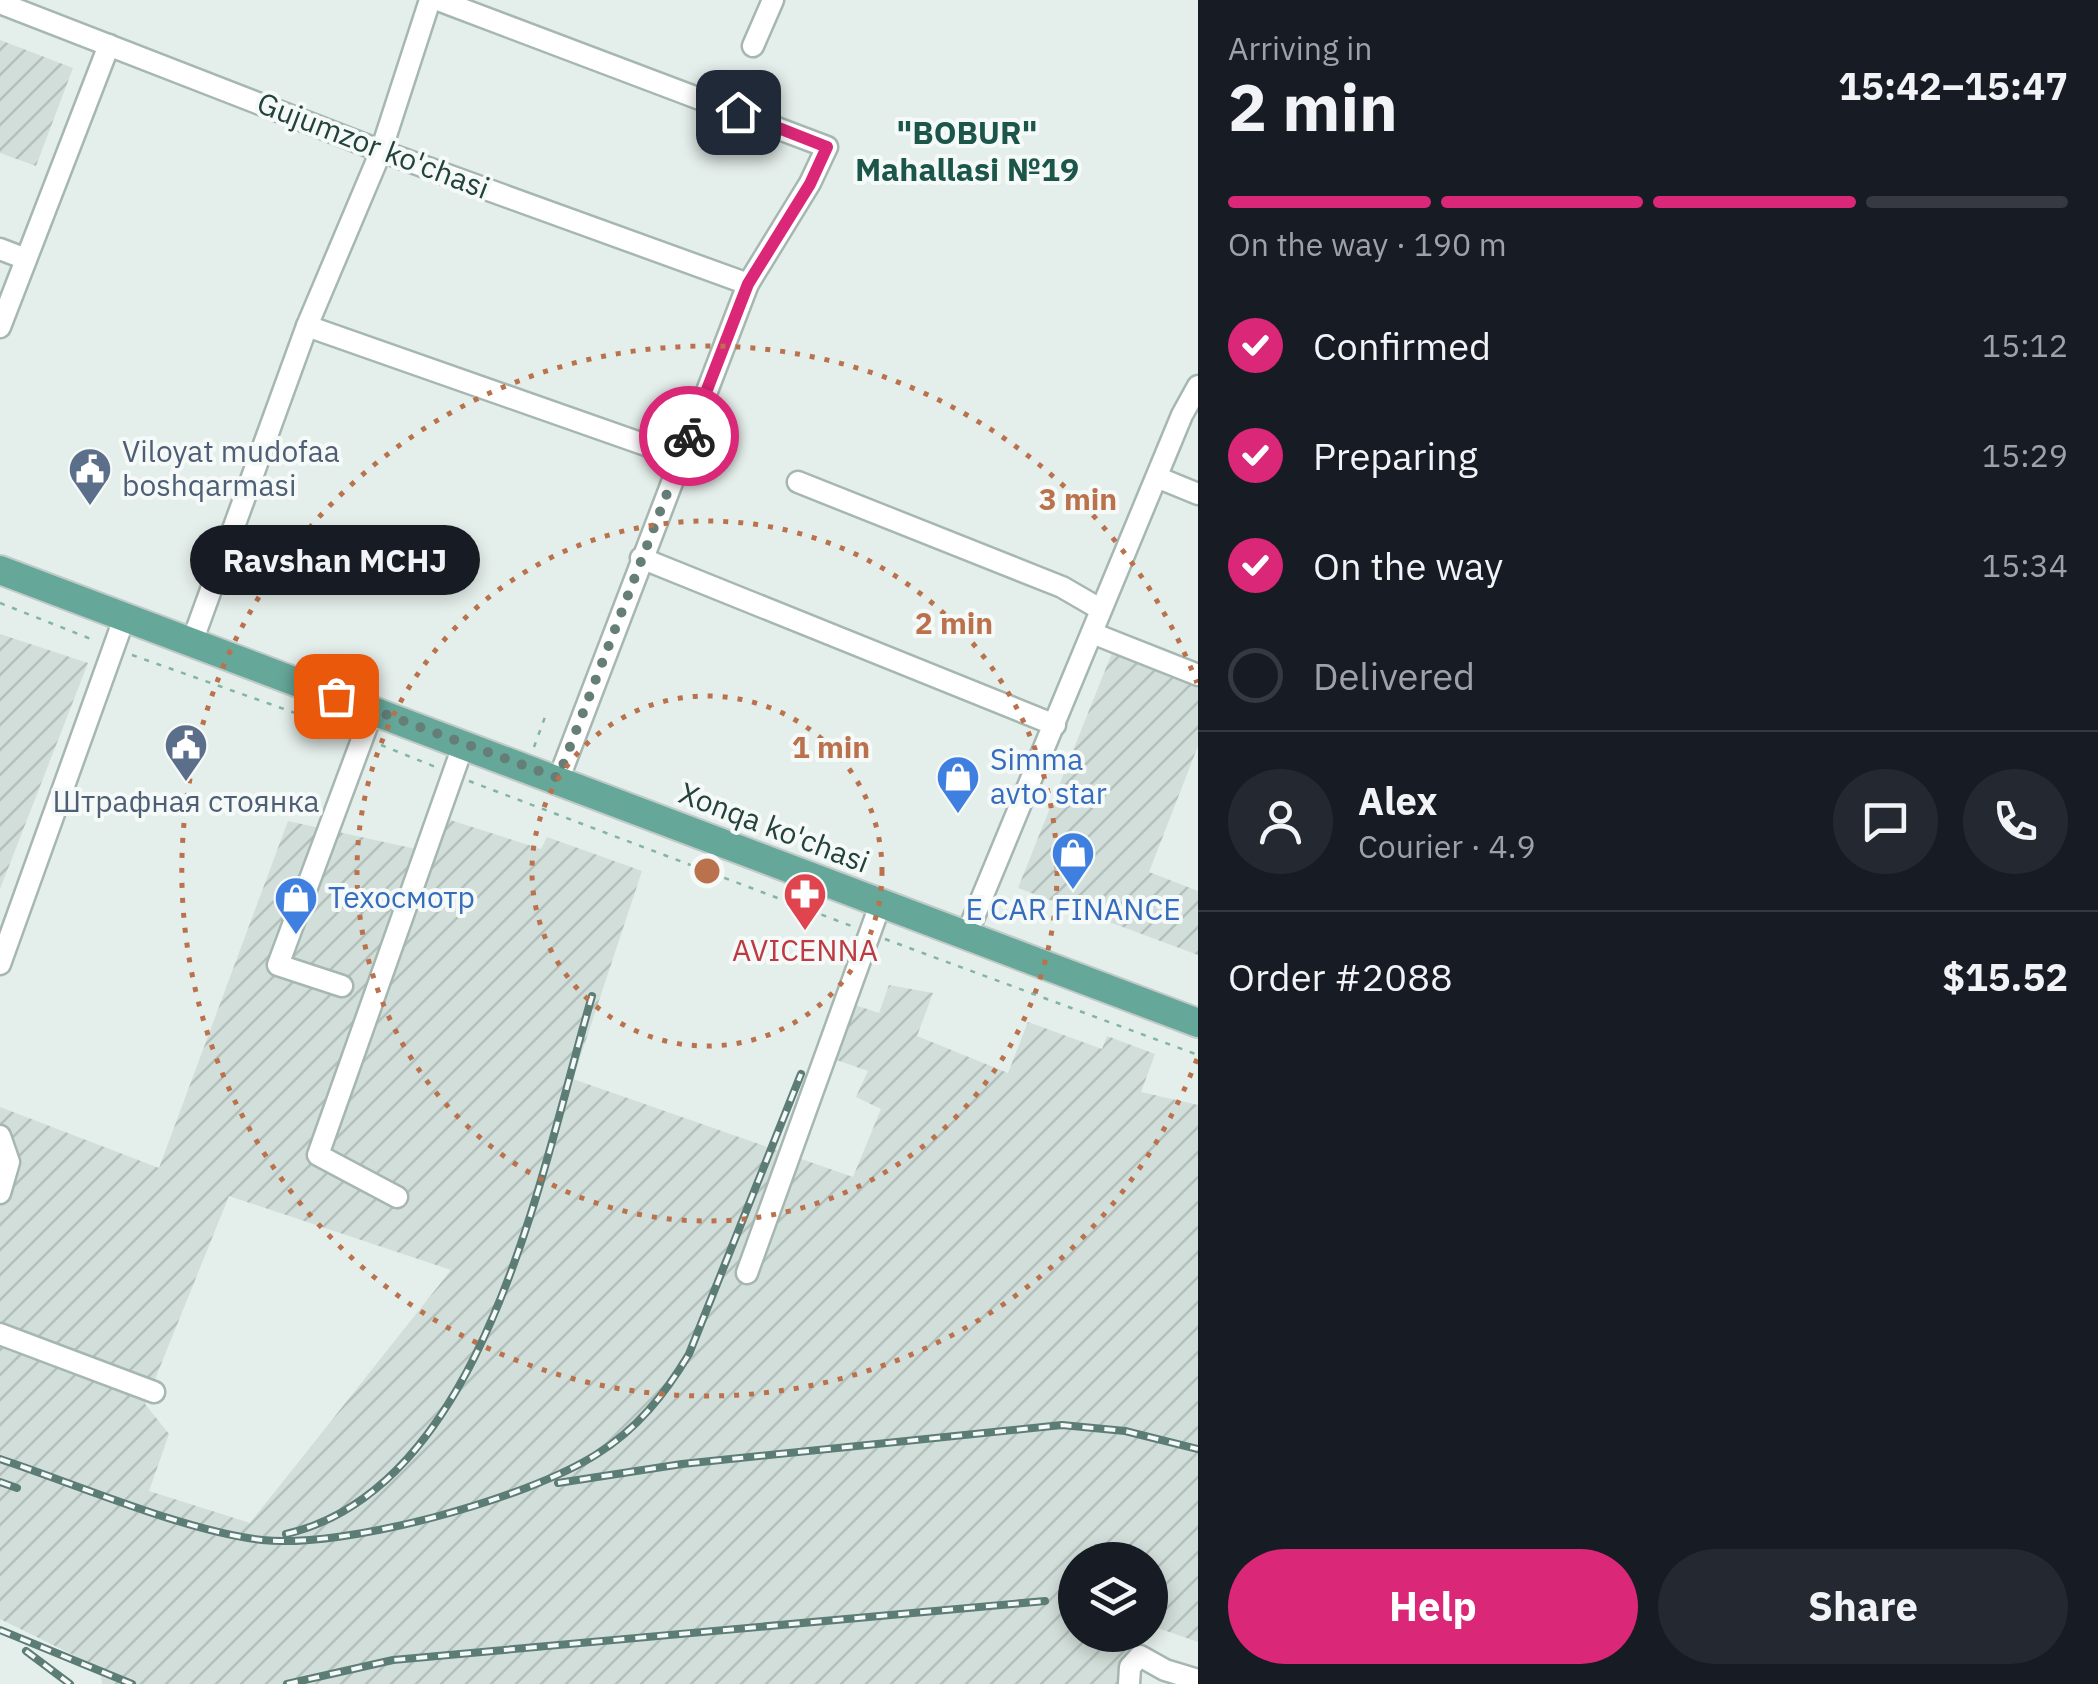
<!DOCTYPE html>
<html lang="en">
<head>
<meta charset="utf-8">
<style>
  body { margin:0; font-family:"IBM Plex Sans",sans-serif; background:#242831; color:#f1f3f6; height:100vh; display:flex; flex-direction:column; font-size:38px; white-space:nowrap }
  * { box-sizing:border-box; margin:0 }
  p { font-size:32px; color:#9ea1a6 }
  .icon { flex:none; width:55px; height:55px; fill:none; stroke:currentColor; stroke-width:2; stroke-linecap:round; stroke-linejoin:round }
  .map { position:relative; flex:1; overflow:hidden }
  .sheet { display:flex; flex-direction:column; background:#171b24; width:900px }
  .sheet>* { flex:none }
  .fabs { position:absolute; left:1058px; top:1542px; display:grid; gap:20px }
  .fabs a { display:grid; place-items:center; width:110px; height:110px; border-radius:50%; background:#171b24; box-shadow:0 5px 15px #0003; font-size:50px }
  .pin { position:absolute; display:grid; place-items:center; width:85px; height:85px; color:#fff; margin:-42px; border-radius:20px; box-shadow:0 5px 15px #0006 }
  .courier { position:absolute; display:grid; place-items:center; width:100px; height:100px; margin:-50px; border:8px solid #db2777; border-radius:50%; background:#fff; color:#222; box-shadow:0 2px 12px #0007 }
  .bubble { position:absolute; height:70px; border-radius:35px; background:#171b24; box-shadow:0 5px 15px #0003; font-size:32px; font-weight:700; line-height:70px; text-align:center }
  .head em { font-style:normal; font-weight:700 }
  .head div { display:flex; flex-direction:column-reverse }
  .head { display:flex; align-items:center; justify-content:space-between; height:170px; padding:0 30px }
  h1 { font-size:65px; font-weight:700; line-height:75px }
  .bar { display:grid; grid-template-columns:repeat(4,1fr); gap:15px 10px; align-content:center; height:120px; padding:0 30px }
  .bar i { height:12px; border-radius:8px; background:#363941 }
  .bar .active { background:#db2777 }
  .bar p { grid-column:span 4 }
  .line { display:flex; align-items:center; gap:25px; padding:0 30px; border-top:2px solid #363941 }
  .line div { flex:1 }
  .round { display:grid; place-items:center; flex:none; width:105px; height:105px; border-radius:52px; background:#242831 }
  ol { padding:0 30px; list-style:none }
  li { display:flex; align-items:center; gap:30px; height:110px }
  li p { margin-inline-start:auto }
  li .icon { padding:10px; border-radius:50%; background:#db2777; color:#fff; stroke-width:4 }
  li:last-child { color:#9ea1a6 }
  li i { width:55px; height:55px; border:5px solid #363941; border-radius:50% }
  .cta { display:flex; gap:20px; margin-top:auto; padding:20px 30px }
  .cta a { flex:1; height:115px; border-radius:60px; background:#db2777; color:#fff; font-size:40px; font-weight:700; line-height:115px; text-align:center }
  .cta a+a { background:#242831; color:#f1f3f6 }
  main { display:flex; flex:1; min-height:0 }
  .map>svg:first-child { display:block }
</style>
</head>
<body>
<main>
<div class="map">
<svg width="1198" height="1684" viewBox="0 0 1198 1684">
  <defs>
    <pattern id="industrial-furrows" width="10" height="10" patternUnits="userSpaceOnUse" patternTransform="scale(2.5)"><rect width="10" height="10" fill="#d2ded9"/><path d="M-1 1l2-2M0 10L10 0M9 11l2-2" fill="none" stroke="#b4c0bb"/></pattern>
  </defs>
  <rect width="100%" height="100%" fill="#e4eeea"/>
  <g fill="url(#industrial-furrows)" fill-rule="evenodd">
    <path d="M0 40 73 68 36 166 0 153Z"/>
    <path d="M0 634 88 663 0 889Z"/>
    <path d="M1114 648 1198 681V746L1149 872 1198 891V955L1018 888Z"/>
    <path d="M428 813 541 849 547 837 642 871 573 1079 853 1177 881 1109 856 1097 868 1071 828 1057 849 1003 879 1013 889 985 933 993 917 1036 1008 1073 1028 1022 1102 1049 1107 1036 1155 1054 1141 1092 1198 1105V1642L1152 1626 1150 1560H1075V1635H1133L1138 1646V1684H102L100 1668 0 1619V1107L159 1168 288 821 416 849ZM229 1196 451 1270 250 1523 149 1491 169 1434 145 1404Z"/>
  </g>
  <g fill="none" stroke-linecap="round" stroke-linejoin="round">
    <g stroke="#a6b7b2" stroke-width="25">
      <g id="minor">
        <path d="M438 0 827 147 810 183 748 284 559 778"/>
        <path d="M0 3 381 151 748 284"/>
        <path d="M753 46 773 0"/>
        <path d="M0 249 26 259"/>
        <path d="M307 326 680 457"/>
        <path d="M0 327 109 45"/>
        <path d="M1159 478 1198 494"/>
        <path d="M798 482 1062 587 1100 609"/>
        <path d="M641 558 1055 725"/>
        <path d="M1092 633 1198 675"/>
        <path d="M192 642 307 326 381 151 430 0"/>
        <path d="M966 936 1182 415 1198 386"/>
        <path d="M0 964 125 616"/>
        <path d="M342 986 278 965 373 710"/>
        <path d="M0 1136 9 1162 0 1193"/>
        <path d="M397 1197 318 1155 464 743"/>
        <path d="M747 1273 880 905"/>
        <path d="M0 1334 154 1392"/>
        <path d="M1129 1684 1130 1667 1140 1656 1165 1670 1198 1680"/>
      </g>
    </g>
    <g stroke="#c1cac8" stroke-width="32">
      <path id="major" d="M0 570 1198 1023"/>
    </g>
    <g stroke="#82b4a7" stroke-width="2.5" stroke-dasharray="5 8" stroke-linecap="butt">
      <path d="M0 603 96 641"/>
      <path d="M132 655 346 731"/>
      <path d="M381 745 438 768"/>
      <path d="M534 747 545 717"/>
      <path d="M469 781 854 927"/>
      <path d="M885 939 1198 1055"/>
    </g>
    <use href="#minor" stroke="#fff" stroke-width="20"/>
    <use href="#major" stroke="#65a799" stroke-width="28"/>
    <g stroke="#5c7d76" stroke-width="8">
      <g id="rail">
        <path d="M0 1459C76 1484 184 1531 262 1540 344 1549 527 1499 597 1454 637 1429 665 1394 689 1354L801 1074"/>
        <path d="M0 1482 17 1488"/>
        <path d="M558 1483 682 1464 1062 1425 1125 1431 1198 1449"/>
        <path d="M286 1534C487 1487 542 1165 592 996"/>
        <path d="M0 1630 132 1684"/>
        <path d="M26 1651 70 1684"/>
        <path d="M287 1684 393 1660 1045 1601"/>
      </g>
    </g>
    <use href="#rail" stroke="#f5faf8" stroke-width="4" stroke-dasharray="11" stroke-linecap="butt"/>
  </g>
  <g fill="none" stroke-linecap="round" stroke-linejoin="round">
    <path stroke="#667e78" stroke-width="10" stroke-dasharray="0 18" d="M336 696 558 778 689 436"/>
    <path stroke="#db2777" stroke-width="12" d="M689 436 748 284 810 184 827 147 738 112"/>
  </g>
  <g fill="none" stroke="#ba724d" stroke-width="5" stroke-dasharray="5 10">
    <circle cx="707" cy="871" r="175"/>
    <circle cx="707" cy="871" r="350"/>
    <path d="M1197 1059A525 525 0 1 1 1197 683"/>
  </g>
  <defs>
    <g id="civic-pin" transform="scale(2.25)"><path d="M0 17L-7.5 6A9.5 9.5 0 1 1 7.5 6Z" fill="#5c6f8a" stroke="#f5faf8"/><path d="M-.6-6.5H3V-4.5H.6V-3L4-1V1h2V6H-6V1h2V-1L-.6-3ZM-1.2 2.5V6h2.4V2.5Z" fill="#fff"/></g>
    <g id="shop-pin" transform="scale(2.25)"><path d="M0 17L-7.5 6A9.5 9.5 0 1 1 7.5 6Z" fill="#3f7fe0" stroke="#f5faf8"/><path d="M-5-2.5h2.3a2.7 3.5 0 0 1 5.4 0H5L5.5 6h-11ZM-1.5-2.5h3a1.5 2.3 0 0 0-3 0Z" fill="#fff"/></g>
    <g id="pharmacy-pin" transform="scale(2.25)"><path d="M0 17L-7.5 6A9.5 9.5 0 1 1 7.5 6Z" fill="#e0444e" stroke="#f5faf8"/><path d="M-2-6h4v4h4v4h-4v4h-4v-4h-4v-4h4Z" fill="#fff"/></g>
  </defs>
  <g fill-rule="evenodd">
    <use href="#civic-pin" x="90" y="469"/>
    <use href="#civic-pin" x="186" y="745"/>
    <use href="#shop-pin" x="958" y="777"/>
    <use href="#shop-pin" x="1073" y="853"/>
    <use href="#pharmacy-pin" x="805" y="894"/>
    <use href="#shop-pin" x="296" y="898"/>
  </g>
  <g text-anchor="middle" stroke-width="8" stroke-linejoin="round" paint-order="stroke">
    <g font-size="30" fill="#22423b" stroke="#f5faf8">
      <text transform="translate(373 146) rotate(21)" y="10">Gujumzor ko'chasi</text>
      <text transform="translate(774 828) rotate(21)" y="10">Xonqa ko'chasi</text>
    </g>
    <g font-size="30" fill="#4e5e75" stroke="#f5faf8" text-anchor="start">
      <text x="122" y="462">Viloyat mudofaa<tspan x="122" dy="34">boshqarmasi</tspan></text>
      <text x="186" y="812" text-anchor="middle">Штрафная стоянка</text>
    </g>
    <g font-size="30" fill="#366cbe" stroke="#f5faf8" text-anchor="start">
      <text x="990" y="770">Simma<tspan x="990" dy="34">avto star</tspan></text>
      <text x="328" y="908">Техосмотр</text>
      <text x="1073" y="920" text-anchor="middle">E CAR FINANCE</text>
    </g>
    <g font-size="30" fill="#be3a42" stroke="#f5faf8">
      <text x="805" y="961">AVICENNA</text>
    </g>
    <g font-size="32" font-weight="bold" fill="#1c564a" stroke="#f5faf8">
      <text x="967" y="144">"BOBUR"<tspan x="967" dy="37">Mahallasi №19</tspan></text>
    </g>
  </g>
  <circle cx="707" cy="871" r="15" fill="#ba724d" stroke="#f5faf8" stroke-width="5"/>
  <g font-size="30" text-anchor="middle" font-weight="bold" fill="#ba724d" stroke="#f5faf8" stroke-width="8" stroke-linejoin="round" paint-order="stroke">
    <text x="1078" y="510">3 min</text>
    <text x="954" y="634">2 min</text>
    <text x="831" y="758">1 min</text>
  </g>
</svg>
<div class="fabs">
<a><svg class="icon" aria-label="layers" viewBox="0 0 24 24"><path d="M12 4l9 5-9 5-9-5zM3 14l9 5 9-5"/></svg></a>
</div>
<div class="pin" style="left:336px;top:696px;background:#ea580c"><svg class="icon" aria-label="bag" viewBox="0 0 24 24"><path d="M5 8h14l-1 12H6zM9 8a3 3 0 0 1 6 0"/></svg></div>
<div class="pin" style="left:738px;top:112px;background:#1f2937"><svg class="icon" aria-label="home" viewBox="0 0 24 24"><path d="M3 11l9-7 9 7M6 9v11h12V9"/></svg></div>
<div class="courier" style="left:689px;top:436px"><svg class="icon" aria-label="bike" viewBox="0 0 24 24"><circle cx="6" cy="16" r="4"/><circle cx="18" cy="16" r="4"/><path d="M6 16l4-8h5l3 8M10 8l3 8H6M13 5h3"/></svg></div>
<div class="bubble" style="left:190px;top:525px;width:290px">Ravshan MCHJ</div>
</div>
<section class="sheet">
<div class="head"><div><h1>2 min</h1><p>Arriving in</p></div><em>15:42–15:47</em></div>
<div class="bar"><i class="active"></i><i class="active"></i><i class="active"></i><i></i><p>On the way · 190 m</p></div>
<ol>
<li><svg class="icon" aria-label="check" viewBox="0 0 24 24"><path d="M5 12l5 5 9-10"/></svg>Confirmed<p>15:12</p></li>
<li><svg class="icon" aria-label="check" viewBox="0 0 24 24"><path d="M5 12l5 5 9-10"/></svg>Preparing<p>15:29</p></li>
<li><svg class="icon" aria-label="check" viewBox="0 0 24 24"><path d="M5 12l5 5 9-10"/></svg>On the way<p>15:34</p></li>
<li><i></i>Delivered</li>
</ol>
<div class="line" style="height:180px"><a class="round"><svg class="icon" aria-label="person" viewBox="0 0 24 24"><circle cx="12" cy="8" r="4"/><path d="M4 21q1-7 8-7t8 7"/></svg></a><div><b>Alex</b><p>Courier · 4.9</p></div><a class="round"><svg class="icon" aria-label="chat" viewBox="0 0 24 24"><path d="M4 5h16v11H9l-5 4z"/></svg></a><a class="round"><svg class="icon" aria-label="phone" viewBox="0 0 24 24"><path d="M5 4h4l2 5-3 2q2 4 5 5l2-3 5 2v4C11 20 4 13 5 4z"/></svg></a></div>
<div class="line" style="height:130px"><div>Order #2088</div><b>$15.52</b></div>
<div class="cta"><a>Help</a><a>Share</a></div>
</section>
</main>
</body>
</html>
